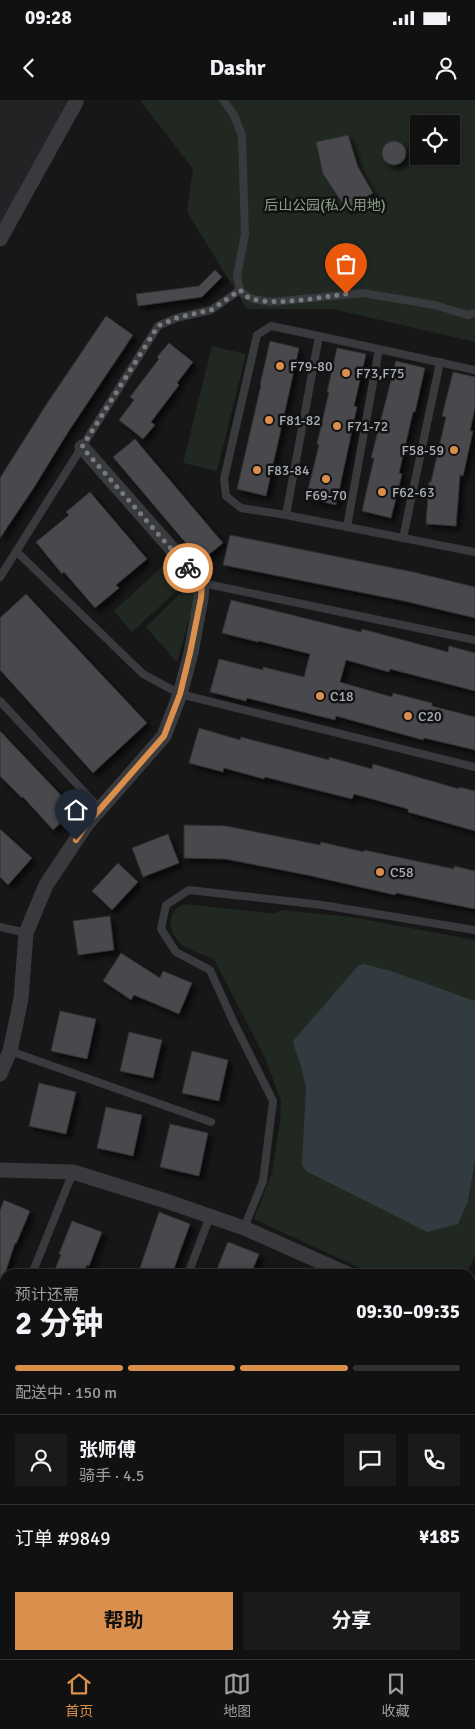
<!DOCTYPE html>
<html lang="zh">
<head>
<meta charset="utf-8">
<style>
  body { margin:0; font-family:Signika,"Noto Sans SC",sans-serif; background:#1a1a1b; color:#f1f3f6; height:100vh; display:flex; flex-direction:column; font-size:19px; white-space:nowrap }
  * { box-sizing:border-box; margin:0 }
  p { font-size:16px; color:#9c9d9f }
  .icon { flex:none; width:28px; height:28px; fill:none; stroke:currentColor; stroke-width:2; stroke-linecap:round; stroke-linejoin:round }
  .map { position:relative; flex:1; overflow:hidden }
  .details { position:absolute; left:0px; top:1169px; width:475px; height:391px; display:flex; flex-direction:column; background:#111112; border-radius:15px 15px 0 0; box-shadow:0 2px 12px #0003,0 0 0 1px #303132 }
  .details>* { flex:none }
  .buttons { position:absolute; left:410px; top:15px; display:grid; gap:10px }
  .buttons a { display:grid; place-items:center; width:50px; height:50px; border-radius:0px; background:#111112; box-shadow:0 2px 12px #0003,0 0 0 1px #303132; font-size:25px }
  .pin { position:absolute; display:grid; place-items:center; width:42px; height:42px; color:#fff; margin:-51px -21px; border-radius:50% 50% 50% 0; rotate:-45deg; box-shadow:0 0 5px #0007 }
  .pin .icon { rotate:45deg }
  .courier { position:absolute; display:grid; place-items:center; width:50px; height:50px; margin:-25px; border:4px solid #db8f4c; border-radius:50%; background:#fff; color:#222; box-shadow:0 1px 6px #0007 }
  .summary em { font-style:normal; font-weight:700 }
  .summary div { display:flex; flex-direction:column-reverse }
  .summary { display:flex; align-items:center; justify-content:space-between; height:85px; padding:0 15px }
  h1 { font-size:32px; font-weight:700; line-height:38px }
  .bar { display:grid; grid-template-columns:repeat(4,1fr); gap:8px 5px; align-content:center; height:60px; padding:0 15px }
  .bar i { height:6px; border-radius:4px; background:#303132 }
  .bar .on { background:#db8f4c }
  .bar p { grid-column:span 4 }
  .line { display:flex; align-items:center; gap:12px; padding:0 15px; border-top:1px solid #303132 }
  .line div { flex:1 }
  .round { display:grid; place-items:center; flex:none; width:52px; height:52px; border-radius:0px; background:#1a1a1b }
  .cta { display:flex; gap:10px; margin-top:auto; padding:10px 15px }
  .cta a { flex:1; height:58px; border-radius:0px; background:#db8f4c; color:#111; font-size:20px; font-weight:700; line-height:58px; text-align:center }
  .cta a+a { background:#1a1a1b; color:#f1f3f6 }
  .status { display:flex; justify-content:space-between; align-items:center; height:35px; padding:0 25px; background:#111112; direction:ltr }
  .status svg { height:14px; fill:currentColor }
  header { display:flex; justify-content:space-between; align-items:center; height:65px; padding:0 15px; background:#111112; font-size:22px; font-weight:700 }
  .tabs { display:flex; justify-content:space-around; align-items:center; height:70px; border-top:1px solid #303132; background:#111112; font-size:14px; color:#9c9d9f }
  .tabs a { display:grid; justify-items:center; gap:2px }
  .tabs .on { color:#db8f4c }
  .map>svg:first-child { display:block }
</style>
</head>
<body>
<div class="status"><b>09:28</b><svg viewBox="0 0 49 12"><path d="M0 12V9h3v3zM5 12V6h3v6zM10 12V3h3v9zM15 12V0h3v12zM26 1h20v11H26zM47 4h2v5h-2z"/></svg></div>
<header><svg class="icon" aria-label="back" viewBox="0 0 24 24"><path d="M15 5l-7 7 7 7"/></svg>Dashr<svg class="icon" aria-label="person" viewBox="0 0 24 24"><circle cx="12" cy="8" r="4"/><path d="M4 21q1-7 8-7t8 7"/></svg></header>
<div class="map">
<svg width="475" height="1559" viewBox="0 0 475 1559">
  <defs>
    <filter id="shadow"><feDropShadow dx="4.5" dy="4.5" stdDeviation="2.5" flood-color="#0009"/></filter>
  </defs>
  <rect width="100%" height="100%" fill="#171718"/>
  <path fill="#232325" d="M0 0H72L0 140Z"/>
  <g fill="#212821" fill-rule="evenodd">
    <path d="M140 0H475V242L333 209H247L187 112 193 69ZM419 24H451V56H419Z"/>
    <path d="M212 246 246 254 217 371 183 363Z"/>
    <path d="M167 462 185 483 132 532 114 511Z"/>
    <path d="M188 486 196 495 177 562 146 527Z"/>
    <path d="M184 804 267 813H274L282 810 351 817 475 840V1156L466 1174H373L254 1119 272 1073 280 1022 281 1000 264 956 214 859C204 855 194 852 185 847 169 836 163 813 184 804Z"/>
  </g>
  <g fill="#323b3f">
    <path d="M364 864 391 871 475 901V1060L468 1101 458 1124 427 1132 306 1071 302 1065 306 988 301 966 293 943 294 940 358 866Z"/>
    <path d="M0 1442 5 1444V1555H256L265 1559H0Z"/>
  </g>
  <g fill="#494a4d" stroke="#313134" filter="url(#shadow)">
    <path d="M348 35 358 67 373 93 347 110 323 74 316 42Z"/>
    <circle cx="394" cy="53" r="12"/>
    <path d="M215 170 222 177 202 197 138 206 136 194 199 186Z"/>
    <path d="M106 216 133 235 70 329 33 389 0 438V378L46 305Z"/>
    <path d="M270 241 299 248 266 396 237 389 261 285H260Z"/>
    <path d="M169 243 193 262 177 283 179 285 151 322 155 325 143 339 119 320 134 300 130 297 159 259 157 257Z"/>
    <path d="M337 248 366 254 354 306 357 307 336 405 306 398 319 345 317 344 329 292H327Z"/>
    <path d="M396 261 425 268 415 312H413L399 373 402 374 391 418 362 411 374 358H371Z"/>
    <path d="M453 272 475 277V308L470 331H473L463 376 460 375 456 426 426 424 429 382H431L446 317 442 316Z"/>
    <path d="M135 339 223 443 201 461 113 357Z"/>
    <path d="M90 392 147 459 116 485 119 488 95 508 64 472 62 474 36 442 69 415 66 412Z"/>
    <path d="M230 435 413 472 475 487V518L404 501 223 465Z"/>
    <path d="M26 494 147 623 93 673 0 570V518Z"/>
    <path d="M231 500 361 532 362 529 448 552 449 546 475 553V591L390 569 389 572 346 560 340 582 392 597 393 593 432 603V606L475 617V650L424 638 423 640 336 616 335 620 247 598 246 601 210 592 219 559 263 570V567L304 577 310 554 259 541 258 542 222 533Z"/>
    <path d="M199 628 240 640 241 637 329 660V657L372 669 373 664 459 689V687L475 691V731L408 712V709L354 694 352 699 265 677 264 679 224 668 223 672 189 663Z"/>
    <path d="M0 631 75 710 53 730 23 697 22 698 0 676Z"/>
    <path d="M184 725 226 726 320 745 321 742 364 752V750L454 769V766L475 771V809L396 793 395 795 307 775 225 759 184 758Z"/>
    <path d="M0 729 32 758 8 785 0 777Z"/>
    <path d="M168 734 179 763 143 777 132 748Z"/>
    <path d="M118 763 138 782 112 810 92 791Z"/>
    <path d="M110 816 114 850 78 855 73 821Z"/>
    <path d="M121 853 160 878 163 871 192 883 179 914 134 895 131 900 103 881Z"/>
    <path d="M60 911 96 919 87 959 51 951Z"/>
    <path d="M129 932 162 940 153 978 120 971Z"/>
    <path d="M192 951 228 960 219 1001 182 993Z"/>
    <path d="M39 983 76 992 66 1034 29 1026Z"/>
    <path d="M106 1007 142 1015 133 1056 97 1048Z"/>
    <path d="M170 1024 208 1033 199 1076 160 1067Z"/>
    <path d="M4 1100 30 1111 16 1144 15 1143 2 1183H0V1111Z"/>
    <path d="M159 1112 190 1124 172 1174H138Z"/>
    <path d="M72 1121 102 1132 89 1166 87 1165 83 1174H53L61 1155 59 1154Z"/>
    <path d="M228 1142 259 1154 251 1174H215Z"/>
  </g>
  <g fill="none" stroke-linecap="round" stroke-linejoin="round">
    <g stroke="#383a3d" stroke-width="8">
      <path d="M223 0 234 15 242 36 245 134 237 176 240 190 245 195 253 199 271 202 363 193 435 205 467 215 475 213"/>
      <path d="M475 270 319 236 286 415 475 452"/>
      <path d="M286 415 241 408 226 396 224 379 257 235 271 226 319 236"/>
      <path d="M347 427 379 249"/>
      <path d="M403 438 440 262"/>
      <path d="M16 451 143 574 180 594 475 667"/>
      <path d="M0 477 158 226 176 218 211 210 240 190"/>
      <path d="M202 483 475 540"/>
      <path d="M0 601 100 709"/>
      <path d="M0 827 26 833"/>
      <path d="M10 951 211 1022"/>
      <path d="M244 1128 263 1081 273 1001 234 923 210 870 176 852 161 829 166 805 189 790 322 805 475 830"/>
      <path d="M32 1174 73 1072"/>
      <path d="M188 1174 210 1116"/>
      <path d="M470 1216 475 1208"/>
      <path d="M470 1301 475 1289"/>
      <path d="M470 1443 475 1445"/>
    </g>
    <g stroke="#383a3d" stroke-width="15">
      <path d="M0 139 76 2"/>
      <path d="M0 974 10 951 21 899 26 833 46 785 86 725 164 636 180 594 191 553 201 498 202 483 82 347"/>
      <path d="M0 1070 73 1072 166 1101 244 1128 348 1174"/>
      <path d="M470 1227 475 1229"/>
    </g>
    <g stroke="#46494c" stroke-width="22">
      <path d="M0 1397 5 1399"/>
      <path d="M360 1555 369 1559"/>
      <path d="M395 1555 404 1559"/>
    </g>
  </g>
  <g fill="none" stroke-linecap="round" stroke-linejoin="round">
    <path stroke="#777a7f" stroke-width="5" stroke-dasharray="0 9" d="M188 468 82 347 158 226 176 218 211 210 240 190C244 194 247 198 253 199 273 206 324 197 346 194"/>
    <path stroke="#db8f4c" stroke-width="6" d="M76 740 86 725 164 636 180 594 190 553 201 498 202 483 188 468"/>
  </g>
  <g fill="#db8f4c" stroke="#121213" stroke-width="2">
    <circle cx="280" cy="266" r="5"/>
    <circle cx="346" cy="273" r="5"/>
    <circle cx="269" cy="320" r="5"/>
    <circle cx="337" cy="326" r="5"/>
    <circle cx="454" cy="350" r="5"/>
    <circle cx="257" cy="370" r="5"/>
    <circle cx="326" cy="379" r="5"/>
    <circle cx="382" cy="392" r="5"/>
    <circle cx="320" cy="596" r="5"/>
    <circle cx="408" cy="616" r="5"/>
    <circle cx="380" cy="772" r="5"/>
  </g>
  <g text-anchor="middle" stroke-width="5" stroke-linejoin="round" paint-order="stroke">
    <g font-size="14" fill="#889f84" stroke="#121213">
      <text x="325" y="110">后山公园(私人用地)</text>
    </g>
    <g font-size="14" fill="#aab0b6" stroke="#121213" text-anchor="start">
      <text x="290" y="271">F79-80</text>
      <text x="356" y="278">F73,F75</text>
      <text x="279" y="325">F81-82</text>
      <text x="347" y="331">F71-72</text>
      <text x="444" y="355" text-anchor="end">F58-59</text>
      <text x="267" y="375">F83-84</text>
      <text x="392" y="397">F62-63</text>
      <text x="326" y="400" text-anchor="middle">F69-70</text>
      <text x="330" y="601">C18</text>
      <text x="418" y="621">C20</text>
      <text x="390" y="777">C58</text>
    </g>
  </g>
</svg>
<div class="buttons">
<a><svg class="icon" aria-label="locate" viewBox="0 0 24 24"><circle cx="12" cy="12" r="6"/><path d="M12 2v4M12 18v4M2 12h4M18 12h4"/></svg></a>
</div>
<div class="pin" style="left:346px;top:194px;background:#ea580c"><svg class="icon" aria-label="bag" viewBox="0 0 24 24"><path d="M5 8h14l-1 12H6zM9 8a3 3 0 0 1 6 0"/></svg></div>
<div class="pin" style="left:76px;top:740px;background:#1f2937"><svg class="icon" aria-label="home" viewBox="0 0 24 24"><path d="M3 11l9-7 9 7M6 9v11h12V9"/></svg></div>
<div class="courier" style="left:188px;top:468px"><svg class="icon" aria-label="bike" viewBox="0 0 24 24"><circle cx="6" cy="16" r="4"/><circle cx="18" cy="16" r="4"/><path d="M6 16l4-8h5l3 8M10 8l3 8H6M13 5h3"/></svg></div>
<section class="details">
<div class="summary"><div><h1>2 分钟</h1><p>预计还需</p></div><em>09:30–09:35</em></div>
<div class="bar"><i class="on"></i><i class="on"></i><i class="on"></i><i></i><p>配送中 · 150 m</p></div>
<div class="line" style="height:90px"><a class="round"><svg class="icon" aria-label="person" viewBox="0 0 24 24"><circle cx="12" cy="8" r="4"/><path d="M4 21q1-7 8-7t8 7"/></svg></a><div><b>张师傅</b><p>骑手 · 4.5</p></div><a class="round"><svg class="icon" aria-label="chat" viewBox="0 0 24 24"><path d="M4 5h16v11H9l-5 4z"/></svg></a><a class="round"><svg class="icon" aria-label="phone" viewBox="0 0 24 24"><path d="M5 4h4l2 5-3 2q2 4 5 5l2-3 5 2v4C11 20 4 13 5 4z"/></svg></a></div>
<div class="line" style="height:65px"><div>订单 #9849</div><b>¥185</b></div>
<div class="cta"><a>帮助</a><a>分享</a></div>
</section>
</div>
<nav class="tabs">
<a class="on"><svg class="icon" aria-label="home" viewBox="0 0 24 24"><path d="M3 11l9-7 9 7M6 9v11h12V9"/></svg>首页</a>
<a><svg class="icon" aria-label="map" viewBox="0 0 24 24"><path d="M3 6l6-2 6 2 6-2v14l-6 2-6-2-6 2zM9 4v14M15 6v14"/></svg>地图</a>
<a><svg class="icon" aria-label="saved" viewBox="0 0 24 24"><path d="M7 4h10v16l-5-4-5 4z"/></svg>收藏</a>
</nav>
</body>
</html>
